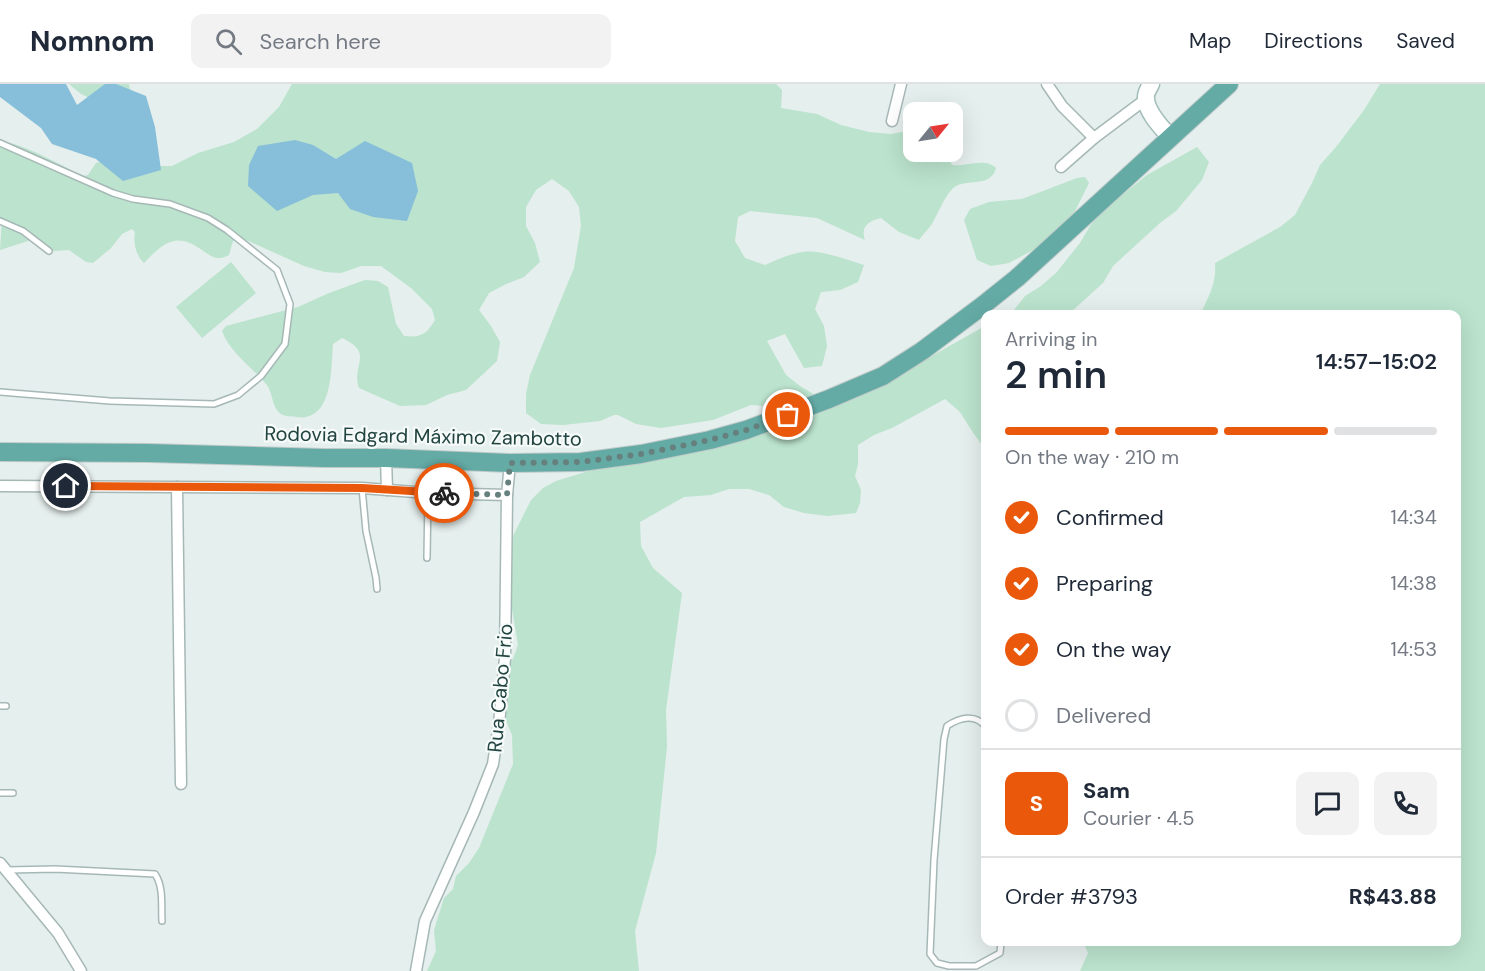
<!DOCTYPE html>
<html lang="en">
<head>
<meta charset="utf-8">
<style>
  body { margin:0; font-family:"DM Sans",sans-serif; background:#f2f2f3; color:#1f2937; height:100vh; display:flex; flex-direction:column; font-size:22px; white-space:nowrap }
  * { box-sizing:border-box; margin:0 }
  p { font-size:20px; color:#747a83 }
  .icon { flex:none; width:33px; height:33px; fill:none; stroke:currentColor; stroke-width:2; stroke-linecap:round; stroke-linejoin:round }
  .map { position:relative; flex:1; overflow:hidden }
  .details { position:absolute; left:981px; top:226px; width:480px; height:636px; display:flex; flex-direction:column; background:#fff; border-radius:12px; box-shadow:0 6px 24px #0002 }
  .details>* { flex:none }
  .needle { width:39px; rotate:60deg }
  .buttons { position:absolute; left:903px; top:18px; display:grid; gap:12px }
  .buttons a { display:grid; place-items:center; width:60px; height:60px; border-radius:12px; background:#fff; box-shadow:0 6px 24px #0002; font-size:30px }
  .pin { position:absolute; display:grid; place-items:center; width:51px; height:51px; color:#fff; margin:-26px; border:3px solid #fff; border-radius:50%; box-shadow:0 2px 6px #0007 }
  .courier { position:absolute; display:grid; place-items:center; width:60px; height:60px; margin:-30px; border:4px solid #ea580c; border-radius:50%; background:#fff; color:#222; box-shadow:0 2px 8px #0007 }
  .overview em { font-style:normal; font-weight:600 }
  .overview div { display:flex; flex-direction:column-reverse }
  .overview { display:flex; align-items:center; justify-content:space-between; height:102px; padding:0 24px }
  h1 { font-size:39px; font-weight:600; line-height:45px }
  .bar { display:grid; grid-template-columns:repeat(4,1fr); gap:9px 6px; align-content:center; height:72px; padding:0 24px }
  .bar i { height:8px; border-radius:4px; background:#e0e1e3 }
  .bar .active { background:#ea580c }
  .bar p { grid-column:span 4 }
  .line { display:flex; align-items:center; gap:15px; padding:0 24px; border-top:2px solid #e0e1e3 }
  .line div { flex:1 }
  .round { display:grid; place-items:center; flex:none; width:63px; height:63px; border-radius:12px; background:#f2f2f3 }
  ol { padding:0 24px; list-style:none }
  li { display:flex; align-items:center; gap:18px; height:66px }
  li p { margin-inline-start:auto }
  li .icon { padding:6px; border-radius:50%; background:#ea580c; color:#fff; stroke-width:4 }
  li:last-child { color:#747a83 }
  li i { width:33px; height:33px; border:3px solid #e0e1e3; border-radius:50% }
  header { display:flex; align-items:center; gap:36px; box-sizing:border-box; height:84px; padding:0 30px; background:#fff; border-bottom:2px solid #e0e1e3 }
  header strong { font-size:28px }
  nav { display:flex; gap:33px; margin-inline-start:auto; font-size:21px }
  .search { width:420px; height:54px; background:#f2f2f3; display:flex; align-items:center; gap:15px; box-sizing:border-box; padding:0 21px; border-radius:12px; color:#747a83; font-size:22px }
  .map>svg:first-child { display:block }
</style>
</head>
<body>
<header>
<strong>Nomnom</strong>
<div class="search"><svg class="icon" aria-label="search" viewBox="0 0 24 24"><circle cx="10" cy="10" r="6"/><path d="M15 15l6 6"/></svg>Search here</div>
<nav><a>Map</a><a>Directions</a><a>Saved</a></nav>
</header>
<div class="map">
<svg width="1485" height="887" viewBox="0 0 1485 887">
  <rect width="100%" height="100%" fill="#e5efed"/>
  <g fill="#bbe3cd">
    <path d="M69 0H129L131 10 100 19 81 10Z"/>
    <path d="M292 0H776L782 6 781 24 817 30 841 41 869 48 891 50 913 46 914 68H946L952 81C966 83 984 73 996 84 991 103 970 95 956 102 946 108 939 128 933 138 930 144 923 150 919 156L899 148 881 134C869 137 860 142 865 156L817 134 750 127 738 133 735 157 745 174 765 181C777 176 789 170 802 168 820 165 847 176 864 181L858 198 840 206 821 208 815 225 824 242 827 262 822 282 804 284 785 250 767 257 786 291 800 302 817 312 788 324 751 321 713 336 661 344 636 340 618 331H614L600 337 563 341 541 340 526 329V310L530 291 574 184 581 142 579 123 569 107 552 95 536 106 526 123V142L535 159 540 178 524 193 506 200 489 209 479 226 491 242 500 258 497 277 466 306 447 311 426 321 400 322 359 304C351 281 375 269 342 254L333 260C331 282 333 328 306 333 303 334 300 333 297 333 293 332 287 333 283 331 271 326 274 309 266 300 252 283 230 269 222 247L226 242 298 223 329 209 365 196 378 197 388 203 396 240 404 252C421 254 427 250 435 236L432 225 411 204 381 182H361L341 189 325 188 304 182 246 156 233 157 229 171C226 172 223 174 219 174 213 175 207 169 202 166 176 147 163 159 144 179 136 172 133 158 135 148L132 145 122 150 111 164 93 179 86 178 69 166 54 167 31 156 0 166 2 135 0 133V58C18 56 64 83 83 92L88 91 96 79 106 76 132 82H172L198 69 234 58 257 45 279 23Z"/>
    <path d="M1380 0H1485V887H1080L1088 869 1083 858H1456V231H1200C1208 214 1217 199 1215 179L1280 143 1295 131 1312 99 1320 81 1336 63 1364 26Z"/>
    <path d="M1197 63 1209 78 1202 96 1176 127 1160 139 1113 182 1103 199 1072 227 1064 231H1005L1014 226 1025 212 1041 202 1056 189 1080 159 1090 142 1101 128 1147 91Z"/>
    <path d="M1085 93 1089 99 1070 137 1053 155 1009 179 991 182 977 176 964 136 970 125 989 118 1022 115 1077 94Z"/>
    <path d="M231 178 256 209 202 254 176 223Z"/>
    <path d="M985 242V360H981L970 344 960 328 945 315 892 344 874 351 858 361V380L855 392 861 406 860 419 856 429 827 432 804 429 784 423 769 411 749 405H729L711 411 684 413 640 438 641 462 653 484 682 509 666 626 667 663 656 769 635 847 639 887H427L436 867 434 846 444 814 453 805 456 792 469 779 479 764 513 680 512 651 502 627 496 606 507 597 501 583 513 575 518 561 508 501 506 466 531 416 543 404 556 397 612 380 688 366 698 368 857 314Z"/>
  </g>
  <g fill="#87beda">
    <path d="M0 0H66L77 21 105 0H116L146 12 155 43 161 86 123 97 96 75 52 60 41 44 0 13Z"/>
    <path d="M295 56 313 61 336 75 365 57 412 79 418 107 407 137 373 133 350 125 338 109 313 111 277 127 248 102 249 81 258 62Z"/>
  </g>
  <g fill="none" stroke-linecap="round" stroke-linejoin="round">
    <g stroke="#a6b8b6" stroke-width="8">
      <g id="service">
        <path d="M0 59 113 109 133 115 170 120 208 134 227 146 277 186 290 220 285 260 261 292 238 311 214 320 110 317 0 308"/>
        <path d="M0 137 23 147 49 167"/>
        <path d="M362 404 366 447 376 494 377 505"/>
        <path d="M427 474 428 410"/>
        <path d="M0 622H6"/>
        <path d="M986 643C975 629 959 634 947 642L944 655 934 776 930 870 937 879 949 882H976L1000 869 1001 858"/>
        <path d="M0 709H13"/>
        <path d="M8 786 55 785 155 790C164 803 161 822 162 837"/>
      </g>
    </g>
    <g stroke="#a6b8b6" stroke-width="13">
      <g id="minor">
        <path d="M1047 0 1062 22 1094 54"/>
        <path d="M892 37 901 0"/>
        <path d="M1061 83 1094 54 1146 15"/>
        <path d="M386 374 387 406"/>
        <path d="M0 402 362 404 428 409 507 411"/>
        <path d="M177 403 181 700"/>
        <path d="M0 779 58 849 81 887"/>
        <path d="M416 887 425 837 474 728 493 680 499 640 505 574 507 411 510 379"/>
      </g>
    </g>
    <g stroke="#a1bdb9" stroke-width="19">
      <path id="secondary" d="M1151 0C1149 4 1145 10 1146 14 1146 28 1162 44 1170 53"/>
    </g>
    <g stroke="#c1cbca" stroke-width="20">
      <path id="primary" d="M0 368 149 369 324 374H386L510 379 581 378 641 370 710 356 746 346 829 315 883 292 922 267 982 222 1017 194 1229 0"/>
    </g>
    <use href="#service" stroke="#fff" stroke-width="5"/>
    <use href="#minor" stroke="#fff" stroke-width="10"/>
    <use href="#secondary" stroke="#fff" stroke-width="16"/>
    <use href="#primary" stroke="#64aaa5" stroke-width="18"/>
  </g>
  <g fill="none" stroke-linecap="round" stroke-linejoin="round">
    <path stroke="#66807d" stroke-width="6" stroke-dasharray="0 10.8" d="M444 409 507 411 510 379 581 378 641 370 710 356 746 346 788 331"/>
    <path stroke="#ea580c" stroke-width="8" d="M66 402 362 404 444 409"/>
  </g>
  <g text-anchor="middle" stroke-width="4.5" stroke-linejoin="round" paint-order="stroke">
    <g font-size="20" fill="#214441" stroke="#f6fbf9">
      <text transform="translate(423 352) rotate(1)" y="7">Rodovia Edgard Máximo Zambotto</text>
      <text transform="translate(500 604) rotate(-85)" y="7">Rua Cabo Frio</text>
    </g>
  </g>
</svg>
<div class="buttons">
<a><svg class="needle" viewBox="-14 -14 28 28"><path d="M0-13l5 13h-10z" fill="#e53935"/><path d="M0 13l5-13h-10z" fill="#747a83"/></svg></a>
</div>
<div class="pin" style="left:788px;top:331px;background:#ea580c"><svg class="icon" aria-label="bag" viewBox="0 0 24 24"><path d="M5 8h14l-1 12H6zM9 8a3 3 0 0 1 6 0"/></svg></div>
<div class="pin" style="left:66px;top:402px;background:#1f2937"><svg class="icon" aria-label="home" viewBox="0 0 24 24"><path d="M3 11l9-7 9 7M6 9v11h12V9"/></svg></div>
<div class="courier" style="left:444px;top:409px"><svg class="icon" aria-label="bike" viewBox="0 0 24 24"><circle cx="6" cy="16" r="4"/><circle cx="18" cy="16" r="4"/><path d="M6 16l4-8h5l3 8M10 8l3 8H6M13 5h3"/></svg></div>
<section class="details">
<div class="overview"><div><h1>2 min</h1><p>Arriving in</p></div><em>14:57–15:02</em></div>
<div class="bar"><i class="active"></i><i class="active"></i><i class="active"></i><i></i><p>On the way · 210 m</p></div>
<ol>
<li><svg class="icon" aria-label="check" viewBox="0 0 24 24"><path d="M5 12l5 5 9-10"/></svg>Confirmed<p>14:34</p></li>
<li><svg class="icon" aria-label="check" viewBox="0 0 24 24"><path d="M5 12l5 5 9-10"/></svg>Preparing<p>14:38</p></li>
<li><svg class="icon" aria-label="check" viewBox="0 0 24 24"><path d="M5 12l5 5 9-10"/></svg>On the way<p>14:53</p></li>
<li><i></i>Delivered</li>
</ol>
<div class="line" style="height:108px"><b class="round" style="background:#ea580c;color:#fff">S</b><div><b>Sam</b><p>Courier · 4.5</p></div><a class="round"><svg class="icon" aria-label="chat" viewBox="0 0 24 24"><path d="M4 5h16v11H9l-5 4z"/></svg></a><a class="round"><svg class="icon" aria-label="phone" viewBox="0 0 24 24"><path d="M5 4h4l2 5-3 2q2 4 5 5l2-3 5 2v4C11 20 4 13 5 4z"/></svg></a></div>
<div class="line" style="height:78px"><div>Order #3793</div><b>R$43.88</b></div>
</section>
</div>
</body>
</html>
